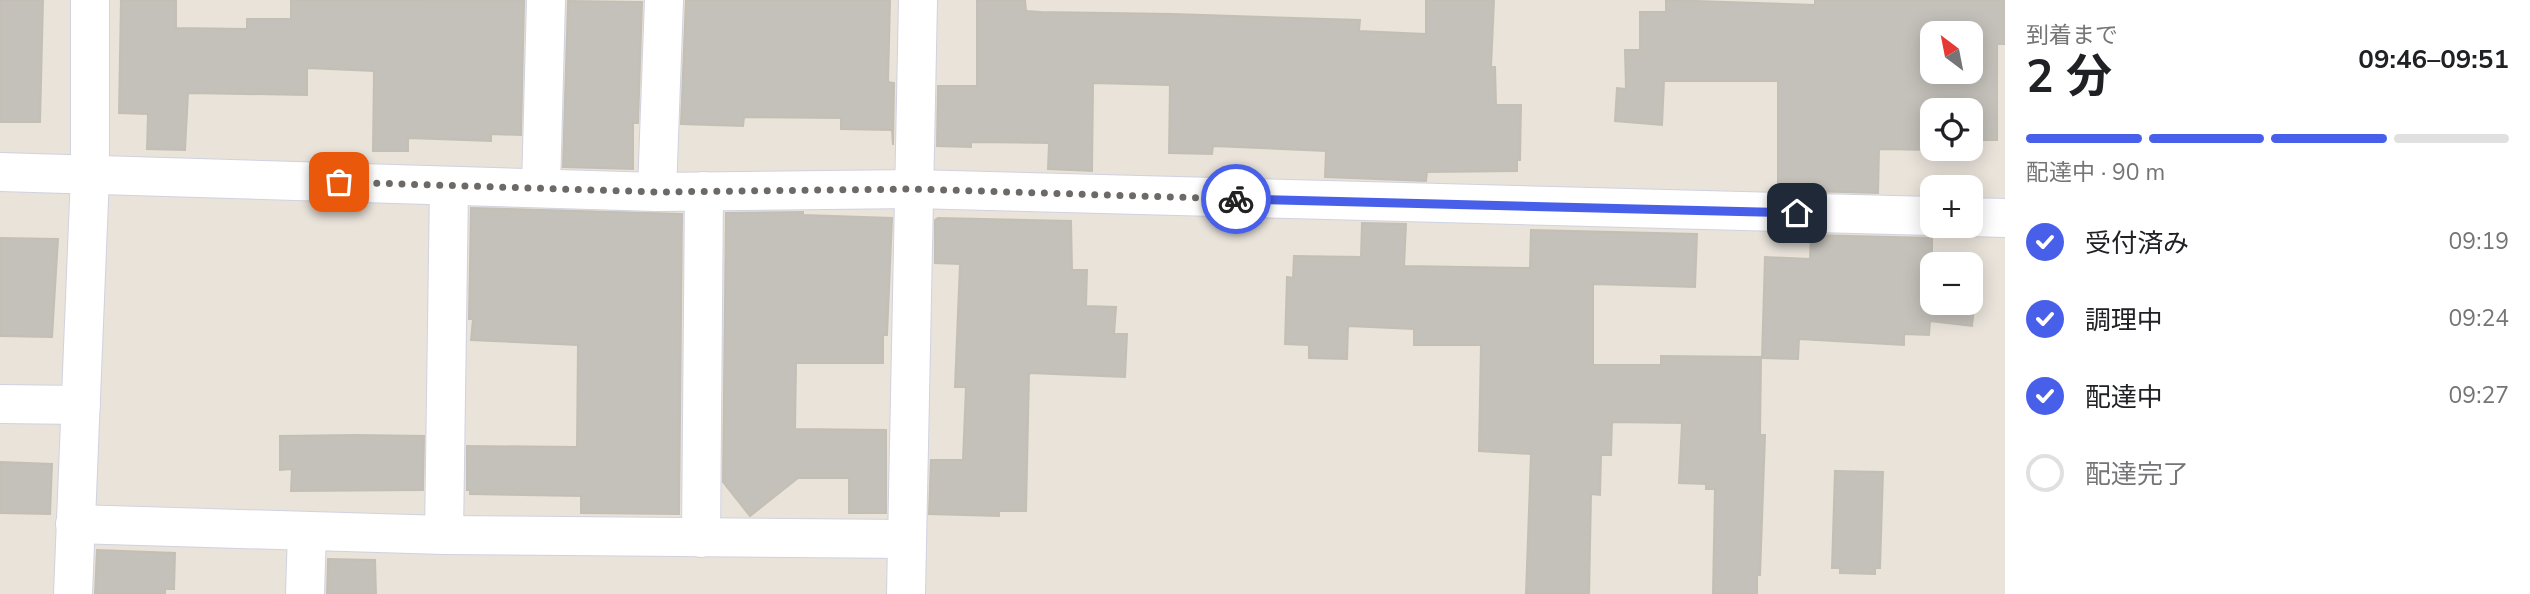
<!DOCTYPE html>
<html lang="ja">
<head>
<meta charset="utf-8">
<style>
  body { margin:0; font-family:"Nunito Sans","Noto Sans JP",sans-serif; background:#f6f6f6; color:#202124; height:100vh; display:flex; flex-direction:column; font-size:26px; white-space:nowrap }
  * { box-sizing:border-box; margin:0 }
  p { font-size:23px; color:#757577 }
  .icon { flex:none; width:38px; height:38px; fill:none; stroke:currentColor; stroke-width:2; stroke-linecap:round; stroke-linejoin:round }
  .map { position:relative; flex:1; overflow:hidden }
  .side { display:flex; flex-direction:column; background:#fff; width:525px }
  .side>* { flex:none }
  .needle { width:46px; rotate:328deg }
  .controls { position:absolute; left:1920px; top:21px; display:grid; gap:14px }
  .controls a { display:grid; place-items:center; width:63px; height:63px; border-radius:14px; background:#fff; box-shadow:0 4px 18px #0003; font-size:35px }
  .pin { position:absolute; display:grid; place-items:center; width:60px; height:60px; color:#fff; margin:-30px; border-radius:14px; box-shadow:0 4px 10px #0006 }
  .courier { position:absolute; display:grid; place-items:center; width:70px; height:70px; margin:-35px; border:5px solid #475fe9; border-radius:50%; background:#fff; color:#222; box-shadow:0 2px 9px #0007 }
  .headline em { font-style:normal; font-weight:700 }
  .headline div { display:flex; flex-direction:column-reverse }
  .headline { display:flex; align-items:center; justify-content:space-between; height:119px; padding:0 21px }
  h1 { font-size:46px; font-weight:700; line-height:52px }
  .bar { display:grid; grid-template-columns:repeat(4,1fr); gap:10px 7px; align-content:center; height:84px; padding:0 21px }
  .bar i { height:9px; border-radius:5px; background:#e0e0e0 }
  .bar .active { background:#475fe9 }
  .bar p { grid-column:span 4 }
  ol { padding:0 21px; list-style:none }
  li { display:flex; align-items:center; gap:21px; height:77px }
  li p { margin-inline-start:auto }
  li .icon { padding:7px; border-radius:50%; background:#475fe9; color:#fff; stroke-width:4 }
  li:last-child { color:#757577 }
  li i { width:38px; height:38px; border:4px solid #e0e0e0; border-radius:50% }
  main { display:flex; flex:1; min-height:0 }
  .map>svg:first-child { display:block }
</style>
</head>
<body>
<main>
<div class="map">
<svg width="2005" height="594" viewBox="0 0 2005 594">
  <rect width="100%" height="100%" fill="#e9e3da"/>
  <g fill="#c4c0ba" stroke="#c4bfb4" stroke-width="2" fill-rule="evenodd">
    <path d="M0 0H43L40 122H0Z"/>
    <path d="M121 0H176V28L247 29V19H291V0L524 1 521 135 491 134V141L408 138V151H373L374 71 307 68V95L188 93 185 150 147 149 148 114 119 113Z"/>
    <path d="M686 0H890L888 82 894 83 893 145 892 130 841 129V118L744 117 743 126 681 124Z"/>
    <path d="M977 0H1025L1026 11 1041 12 1172 14 1360 20 1359 31 1426 34V0H1494L1491 67H1495L1496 105H1521L1520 160H1517V171L1427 172 1426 181 1325 177 1326 151 1213 146 1212 154 1169 153 1170 85 1093 83 1092 171 1048 169 1049 143 971 142V147L937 146 938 86H977Z"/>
    <path d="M1666 0 1815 5V0H2005V44H1997V140H1970V110H1932L1933 150 1879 149 1878 193 1808 191V184H1778V81H1664L1662 125 1615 121 1617 88 1626 89 1625 50H1640V12H1666ZM1932 33H1970V72H1932Z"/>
    <path d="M568 1 642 2 638 123H633V169L563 167Z"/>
    <path d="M471 208 682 214 679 514 581 513V496L470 494V490H467V446L577 447 578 345 471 340 473 319H469Z"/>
    <path d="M803 212V215L892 218 887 335H883V363H796L795 429 886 430V513H849V478H798L750 516 723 482 726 213Z"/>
    <path d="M938 218 1071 221 1072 270H1087L1086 306 1116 307 1114 334H1127L1125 377 1029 373 1026 511H999V516L929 514 931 460H963L966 387H955L960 264 935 263V220Z"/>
    <path d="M1362 223 1406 224 1404 266 1530 268 1531 230 1697 234 1695 287 1593 284V365H1661V356L1761 357 1760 435H1765L1760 575H1757V594H1713L1715 489H1706V484L1679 483 1682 423 1612 422 1611 455H1601L1600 495 1591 494 1589 594H1526L1531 454 1479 451 1481 345H1414V329L1348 326 1347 359 1309 358V345L1285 344 1287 277 1293 278 1294 256 1361 257Z"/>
    <path d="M1811 235 1932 238V262H1943V264H1932V303H1970V287H1976L1972 326 1930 321 1929 335 1904 334V345L1799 339 1798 359 1762 358 1765 257 1810 259Z"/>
    <path d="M0 238 58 239 52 337 0 336Z"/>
    <path d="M356 435 424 436 423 490 291 491 292 469 280 470V436Z"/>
    <path d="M0 462 52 464 50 514 0 513Z"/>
    <path d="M1835 471 1883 472 1880 568H1875V574L1840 573V568H1832Z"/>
    <path d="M97 550 175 553 174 589H165V594H95Z"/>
    <path d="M328 559 375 560 376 594H327Z"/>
  </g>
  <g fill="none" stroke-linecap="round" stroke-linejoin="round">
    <g stroke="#d0d2e0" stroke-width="40">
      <g id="street">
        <path d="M0 172 657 192 913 189 1932 216"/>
        <path d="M541 188 546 0"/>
        <path d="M657 192 664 0"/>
        <path d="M1970 217 2005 218"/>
        <path d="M0 404 81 405"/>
        <path d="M75 524 444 535 906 539"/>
        <path d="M444 535 449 186"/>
        <path d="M701 538 704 191"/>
        <path d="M73 594 90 175V0"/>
        <path d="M305 594 307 531"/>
        <path d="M906 594 918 0"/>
      </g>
    </g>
    <use href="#street" stroke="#fff" stroke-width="38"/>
  </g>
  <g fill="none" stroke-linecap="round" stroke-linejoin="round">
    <path stroke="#6c6966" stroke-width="7" stroke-dasharray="0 12.6" d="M339 182 657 192 913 189 1236 199"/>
    <path stroke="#475fe9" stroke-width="9" d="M1236 199 1797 213"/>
  </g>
</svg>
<div class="controls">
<a><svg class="needle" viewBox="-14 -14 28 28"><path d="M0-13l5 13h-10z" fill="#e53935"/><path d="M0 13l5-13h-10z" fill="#757577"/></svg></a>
<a><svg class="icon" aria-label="locate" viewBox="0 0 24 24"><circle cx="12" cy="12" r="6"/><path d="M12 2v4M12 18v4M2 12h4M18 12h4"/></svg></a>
<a>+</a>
<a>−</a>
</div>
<div class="pin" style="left:339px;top:182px;background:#ea580c"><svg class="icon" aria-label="bag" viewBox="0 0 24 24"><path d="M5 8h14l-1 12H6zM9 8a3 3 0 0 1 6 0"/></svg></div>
<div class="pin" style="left:1797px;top:213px;background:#1f2937"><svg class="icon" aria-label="home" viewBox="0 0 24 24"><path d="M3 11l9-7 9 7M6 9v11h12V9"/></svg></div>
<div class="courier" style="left:1236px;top:199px"><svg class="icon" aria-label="bike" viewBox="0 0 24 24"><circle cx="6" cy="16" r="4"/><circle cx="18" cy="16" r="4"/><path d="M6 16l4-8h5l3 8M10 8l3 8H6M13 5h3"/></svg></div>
</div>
<section class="side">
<div class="headline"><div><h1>2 分</h1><p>到着まで</p></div><em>09:46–09:51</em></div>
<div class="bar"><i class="active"></i><i class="active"></i><i class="active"></i><i></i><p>配達中 · 90 m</p></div>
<ol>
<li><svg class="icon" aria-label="check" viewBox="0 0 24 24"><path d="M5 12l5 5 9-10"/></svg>受付済み<p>09:19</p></li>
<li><svg class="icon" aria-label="check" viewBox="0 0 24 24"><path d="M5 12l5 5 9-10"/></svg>調理中<p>09:24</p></li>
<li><svg class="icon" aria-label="check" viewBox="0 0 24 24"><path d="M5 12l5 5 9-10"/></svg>配達中<p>09:27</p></li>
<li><i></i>配達完了</li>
</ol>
</section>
</main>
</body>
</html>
